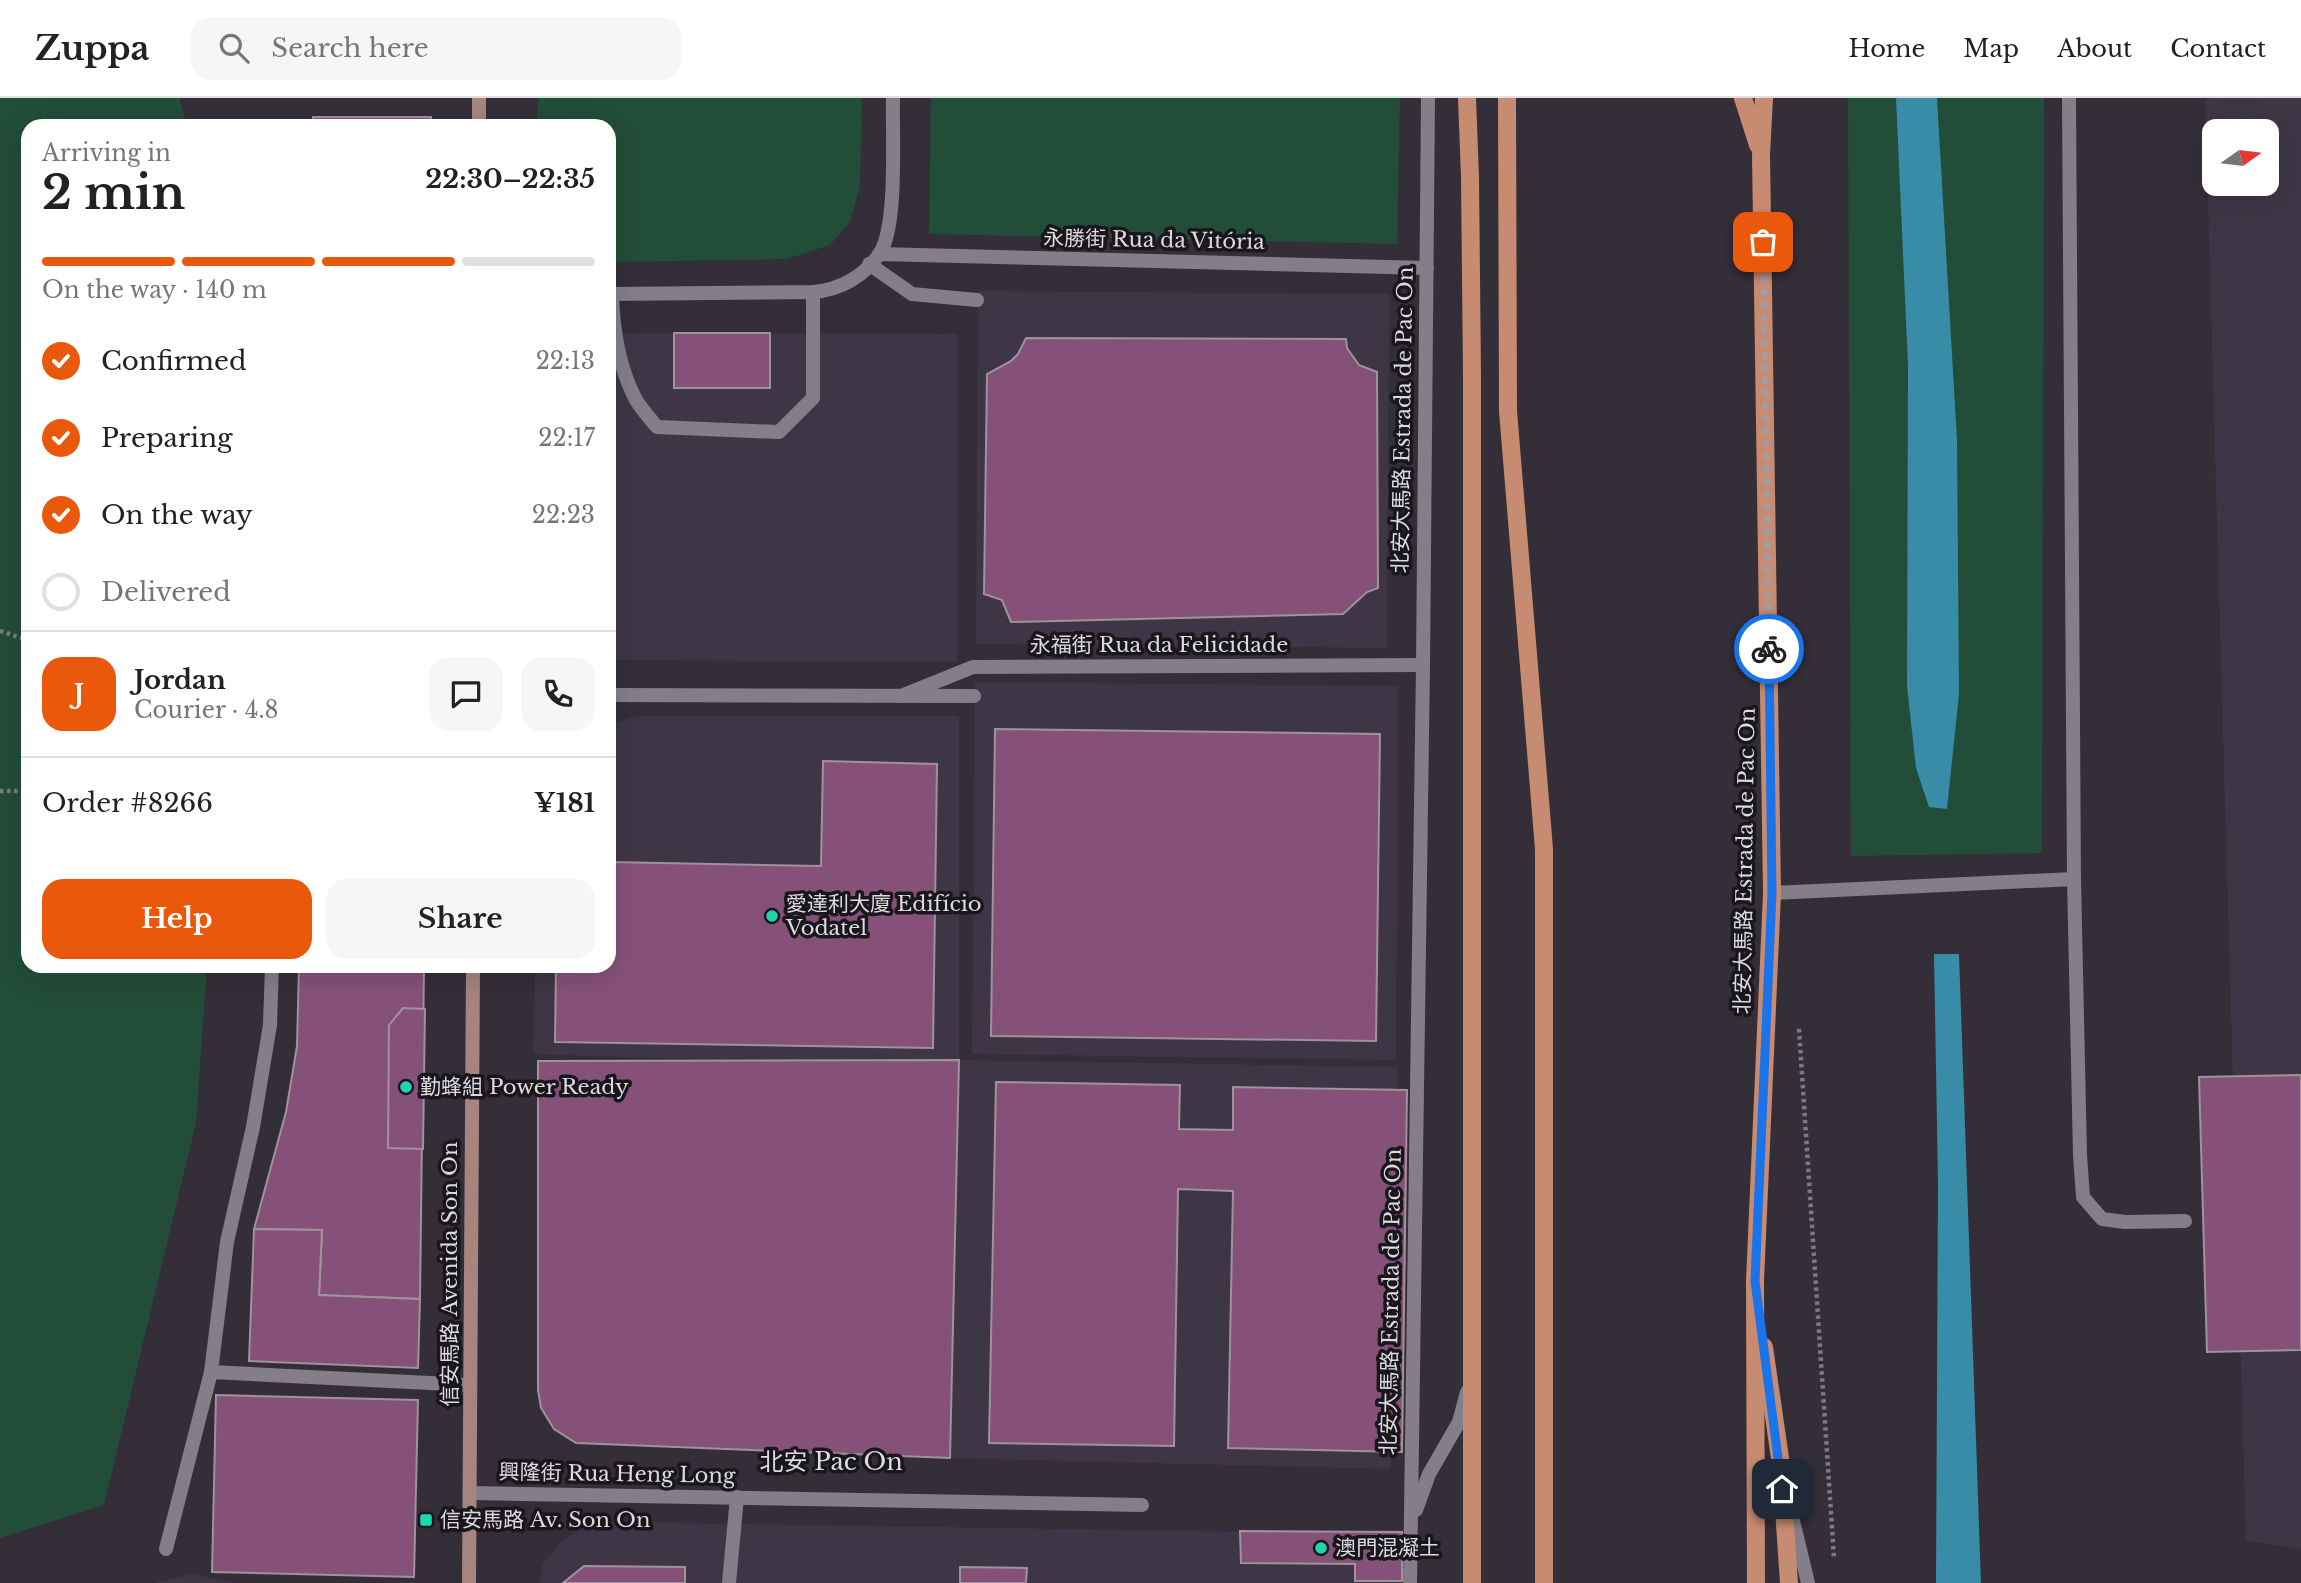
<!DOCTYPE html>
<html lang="en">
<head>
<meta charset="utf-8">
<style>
  body { margin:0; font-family:"Libre Baskerville","Noto Sans SC",serif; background:#f6f6f6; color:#222; height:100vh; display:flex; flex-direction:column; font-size:26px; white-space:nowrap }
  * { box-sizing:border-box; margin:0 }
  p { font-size:23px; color:#767676 }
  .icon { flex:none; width:38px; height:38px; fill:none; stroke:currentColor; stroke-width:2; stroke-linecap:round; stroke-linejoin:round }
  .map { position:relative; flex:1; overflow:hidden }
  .panel { position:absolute; left:21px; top:21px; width:595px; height:854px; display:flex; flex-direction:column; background:#fff; border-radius:21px; box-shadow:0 7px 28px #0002 }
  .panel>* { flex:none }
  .needle { width:46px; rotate:76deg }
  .buttons { position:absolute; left:2202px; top:21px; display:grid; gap:14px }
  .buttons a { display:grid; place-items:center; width:77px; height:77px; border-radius:14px; background:#fff; box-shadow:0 7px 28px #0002; font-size:35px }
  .pin { position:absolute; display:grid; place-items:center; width:60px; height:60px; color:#fff; margin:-30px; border-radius:14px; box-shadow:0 4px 10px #0006 }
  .courier { position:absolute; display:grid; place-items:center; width:70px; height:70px; margin:-35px; border:5px solid #1a73e8; border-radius:50%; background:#fff; color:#222; box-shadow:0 2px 9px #0007 }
  .headline em { font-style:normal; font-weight:800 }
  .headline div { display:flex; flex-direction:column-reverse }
  .headline { display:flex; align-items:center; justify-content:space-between; height:119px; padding:0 21px }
  h1 { font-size:46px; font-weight:800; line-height:52px }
  .bar { display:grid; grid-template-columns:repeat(4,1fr); gap:10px 7px; align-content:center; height:84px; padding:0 21px }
  .bar i { height:9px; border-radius:5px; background:#e0e0e0 }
  .bar .active { background:#ea580c }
  .bar p { grid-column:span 4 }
  .line { display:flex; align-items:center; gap:18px; padding:0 21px; border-top:2px solid #e0e0e0 }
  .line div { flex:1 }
  .round { display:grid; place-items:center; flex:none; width:74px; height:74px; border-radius:21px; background:#f6f6f6 }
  ol { padding:0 21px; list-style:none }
  li { display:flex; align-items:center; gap:21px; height:77px }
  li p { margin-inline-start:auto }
  li .icon { padding:7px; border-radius:50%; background:#ea580c; color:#fff; stroke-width:4 }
  li:last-child { color:#767676 }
  li i { width:38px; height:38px; border:4px solid #e0e0e0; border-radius:50% }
  .primary-button { display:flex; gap:14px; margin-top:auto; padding:14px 21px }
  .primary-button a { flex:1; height:80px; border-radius:21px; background:#ea580c; color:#fff; font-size:28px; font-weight:800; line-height:80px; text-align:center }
  .primary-button a+a { background:#f6f6f6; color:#222 }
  header { display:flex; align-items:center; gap:42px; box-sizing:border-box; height:98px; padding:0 35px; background:#fff; border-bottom:2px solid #e0e0e0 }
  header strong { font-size:33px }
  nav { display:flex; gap:38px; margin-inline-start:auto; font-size:24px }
  .search { width:490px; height:63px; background:#f6f6f6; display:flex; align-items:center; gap:18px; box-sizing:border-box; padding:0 24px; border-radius:21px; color:#767676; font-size:26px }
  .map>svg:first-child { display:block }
</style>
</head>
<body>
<header>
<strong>Zuppa</strong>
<div class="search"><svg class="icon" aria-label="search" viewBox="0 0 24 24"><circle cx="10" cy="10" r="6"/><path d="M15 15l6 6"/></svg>Search here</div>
<nav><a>Home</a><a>Map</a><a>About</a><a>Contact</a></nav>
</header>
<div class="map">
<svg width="2301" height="1485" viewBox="0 0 2301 1485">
  <rect width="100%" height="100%" fill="#332e38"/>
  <g fill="#3e3646" fill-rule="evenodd">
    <path d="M2205 0H2301V1451L2246 1443ZM2214 33H2266V86H2214Z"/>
    <path d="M978 193 1389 196 1387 550 976 546Z"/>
    <path d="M609 235 957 236V564L609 562Z"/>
    <path d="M975 584 1398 588 1396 962 972 956Z"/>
    <path d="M638 618H959V962L1397 969 1391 1371 950 1360 958 962 742 963 533 956 535 868H609V626Z"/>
    <path d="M608 1424 1389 1436 1388 1485H539L543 1466 558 1447 579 1432Z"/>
    <path d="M192 1476 235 1485H155Z"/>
  </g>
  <g fill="#224d38">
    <path d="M0 0H179L187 28H28V868H207L196 1025 104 1407 0 1440Z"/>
    <path d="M538 0H862L860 88 850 124 830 147 787 161 609 164V28H537Z"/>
    <path d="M931 0H1400L1397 146 929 136Z"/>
    <path d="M1848 0H2044L2042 755 1851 758Z"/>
  </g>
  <g fill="#398ca7">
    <path d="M1896 0H1937L1957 342 1959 596 1947 711 1929 709 1916 670 1907 588 1908 267Z"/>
    <path d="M1934 856H1959L1981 1485H1936L1938 1085Z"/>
  </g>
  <g fill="#865178" stroke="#9f929a" stroke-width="2">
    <rect x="313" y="19" width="118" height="9"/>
    <rect x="674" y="235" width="96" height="55"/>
    <path d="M1026 240 1346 241 1347 250 1359 267 1377 274 1378 490 1367 494 1343 516 1011 524 1002 502 984 496 987 276 1011 263 1018 256Z"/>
    <path d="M995 631 1380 636 1376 943 991 938Z"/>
    <path d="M823 663 937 666 933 950 555 944 556 868H609V764L821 768Z"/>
    <path d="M299 868H424L420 1201 319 1197 322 1132 254 1131 286 1014 297 948Z"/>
    <path d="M403 910 425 911 423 1051 388 1050 389 927Z"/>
    <path d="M959 962 950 1360 576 1345 554 1331 541 1310 538 1292V963Z"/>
    <path d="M2301 977V1252L2207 1254 2199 979Z"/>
    <path d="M996 984 1180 987 1179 1031 1233 1032V989L1407 992 1402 1354 1228 1350 1233 1093 1178 1091 1174 1348 989 1345Z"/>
    <path d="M254 1131 322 1132 319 1197 420 1201 418 1270 249 1263Z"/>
    <path d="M216 1297 418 1302 414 1479 212 1474Z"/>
    <path d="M1240 1433 1402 1434V1483H1355V1466L1241 1465Z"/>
    <path d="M584 1468 685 1469V1485H563Z"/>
    <path d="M960 1469 1027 1470 1026 1485H960Z"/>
  </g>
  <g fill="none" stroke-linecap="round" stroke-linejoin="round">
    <g stroke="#7d7981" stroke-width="4.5" stroke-dasharray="3.5 3.5" stroke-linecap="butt">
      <path d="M0 533 28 542"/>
      <path d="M0 693H28"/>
      <path d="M1799 931 1834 1460"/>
    </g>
    <g stroke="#847e8a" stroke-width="14">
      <path d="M2069 0 2074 781"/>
      <path d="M869 166 912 196 977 202"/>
      <path d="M612 196C613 231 618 266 634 298 639 309 649 319 657 329L779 334 813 300V194"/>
      <path d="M609 597 974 598"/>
      <path d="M1772 795 2074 781 2080 1057 2083 1099 2102 1121 2125 1124 2185 1123"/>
      <path d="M470 1395 1142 1407"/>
      <path d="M1789 1406 1808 1485"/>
      <path d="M729 1485 737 1399"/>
    </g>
    <g stroke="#847e8a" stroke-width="14">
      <path d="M879 156 1427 170"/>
      <path d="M609 196 813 194C840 192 865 178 880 155 898 126 892 36 893 0"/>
      <path d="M901 598 973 569 1423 567"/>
      <path d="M211 1274 470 1287"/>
      <path d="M1416 1412 1429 1376 1459 1324 1467 1294"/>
      <path d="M166 1451 211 1274 227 1144 253 1029 270 927 272 868"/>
      <path d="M1410 1485 1423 567 1428 0"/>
    </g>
    <g stroke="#a5857d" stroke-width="14">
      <path d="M479 28V0"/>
      <path d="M469 1485 473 868"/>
    </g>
    <g stroke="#c78b71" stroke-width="18">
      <path d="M1467 0 1470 79 1472 277V1485"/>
      <path d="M1507 0 1508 313 1544 751V1485"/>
      <path d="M1743 0 1758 47"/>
      <path d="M1764 1249 1781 1367 1789 1485"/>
      <path d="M1756 1485 1755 1183 1772 795 1761 57 1764 0"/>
    </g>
  </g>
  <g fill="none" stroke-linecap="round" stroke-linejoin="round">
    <path stroke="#a19da5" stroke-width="7" stroke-dasharray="0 12.6" d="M1763 144 1769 551"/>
    <path stroke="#1a73e8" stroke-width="9" d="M1769 551 1772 795 1755 1183 1782 1391"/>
  </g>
  <g fill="#1fd5b0" stroke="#19171c" stroke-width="2.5">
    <circle cx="772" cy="818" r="7"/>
    <circle cx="406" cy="989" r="7"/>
    <rect x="419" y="1415" width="14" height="14" rx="3.5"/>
    <circle cx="1321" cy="1450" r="7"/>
  </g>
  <g text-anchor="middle" stroke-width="7" stroke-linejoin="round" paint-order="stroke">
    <g font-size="21" fill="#dcd9df" stroke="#19171c">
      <text transform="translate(1154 142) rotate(1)" y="7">永勝街 Rua da Vitória</text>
      <text transform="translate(1403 322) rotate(-89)" y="7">北安大馬路 Estrada de Pac On</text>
      <text x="1159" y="554">永福街 Rua da Felicidade</text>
      <text transform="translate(1745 763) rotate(-89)" y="7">北安大馬路 Estrada de Pac On</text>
      <text transform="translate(450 1176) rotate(-90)" y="7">信安馬路 Avenida Son On</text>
      <text transform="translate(1391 1204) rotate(-89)" y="7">北安大馬路 Estrada de Pac On</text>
      <text transform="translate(617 1376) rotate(1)" y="7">興隆街 Rua Heng Long</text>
    </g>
    <g font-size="21" fill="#dcd9df" stroke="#19171c" text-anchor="start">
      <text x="786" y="813">愛達利大廈 Edifício<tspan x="786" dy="24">Vodatel</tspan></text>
      <text x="420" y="996">勤蜂組 Power Ready</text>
      <text x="440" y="1429">信安馬路 Av. Son On</text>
      <text x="1335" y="1457">澳門混凝土</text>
    </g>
    <g font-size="24" fill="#dcd9df" stroke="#19171c">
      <text x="831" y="1372">北安 Pac On</text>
    </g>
  </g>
</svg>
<div class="buttons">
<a><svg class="needle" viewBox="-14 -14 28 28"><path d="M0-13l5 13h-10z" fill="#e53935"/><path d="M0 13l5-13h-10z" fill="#767676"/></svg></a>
</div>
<div class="pin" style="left:1763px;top:144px;background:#ea580c"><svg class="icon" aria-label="bag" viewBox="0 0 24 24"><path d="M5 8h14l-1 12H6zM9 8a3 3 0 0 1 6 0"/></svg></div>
<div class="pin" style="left:1782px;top:1391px;background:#1f2937"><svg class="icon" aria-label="home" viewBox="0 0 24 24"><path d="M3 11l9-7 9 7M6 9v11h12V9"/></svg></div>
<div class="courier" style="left:1769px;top:551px"><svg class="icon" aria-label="bike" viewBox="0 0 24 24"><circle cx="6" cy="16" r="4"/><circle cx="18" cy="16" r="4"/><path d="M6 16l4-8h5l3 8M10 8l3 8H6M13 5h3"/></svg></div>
<section class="panel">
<div class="headline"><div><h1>2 min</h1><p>Arriving in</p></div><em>22:30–22:35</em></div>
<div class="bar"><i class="active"></i><i class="active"></i><i class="active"></i><i></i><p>On the way · 140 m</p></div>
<ol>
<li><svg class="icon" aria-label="check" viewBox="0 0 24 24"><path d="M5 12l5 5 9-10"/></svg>Confirmed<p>22:13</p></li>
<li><svg class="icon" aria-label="check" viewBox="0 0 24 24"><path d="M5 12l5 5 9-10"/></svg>Preparing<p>22:17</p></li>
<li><svg class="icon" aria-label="check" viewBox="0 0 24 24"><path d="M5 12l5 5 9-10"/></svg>On the way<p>22:23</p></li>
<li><i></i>Delivered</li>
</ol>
<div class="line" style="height:126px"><b class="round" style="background:#ea580c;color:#fff">J</b><div><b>Jordan</b><p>Courier · 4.8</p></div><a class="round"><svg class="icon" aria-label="chat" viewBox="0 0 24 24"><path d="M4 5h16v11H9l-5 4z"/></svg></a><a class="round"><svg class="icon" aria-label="phone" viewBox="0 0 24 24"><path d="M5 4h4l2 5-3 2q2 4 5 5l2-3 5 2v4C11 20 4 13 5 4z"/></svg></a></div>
<div class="line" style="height:91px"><div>Order #8266</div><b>¥181</b></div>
<div class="primary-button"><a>Help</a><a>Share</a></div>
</section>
</div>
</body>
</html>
